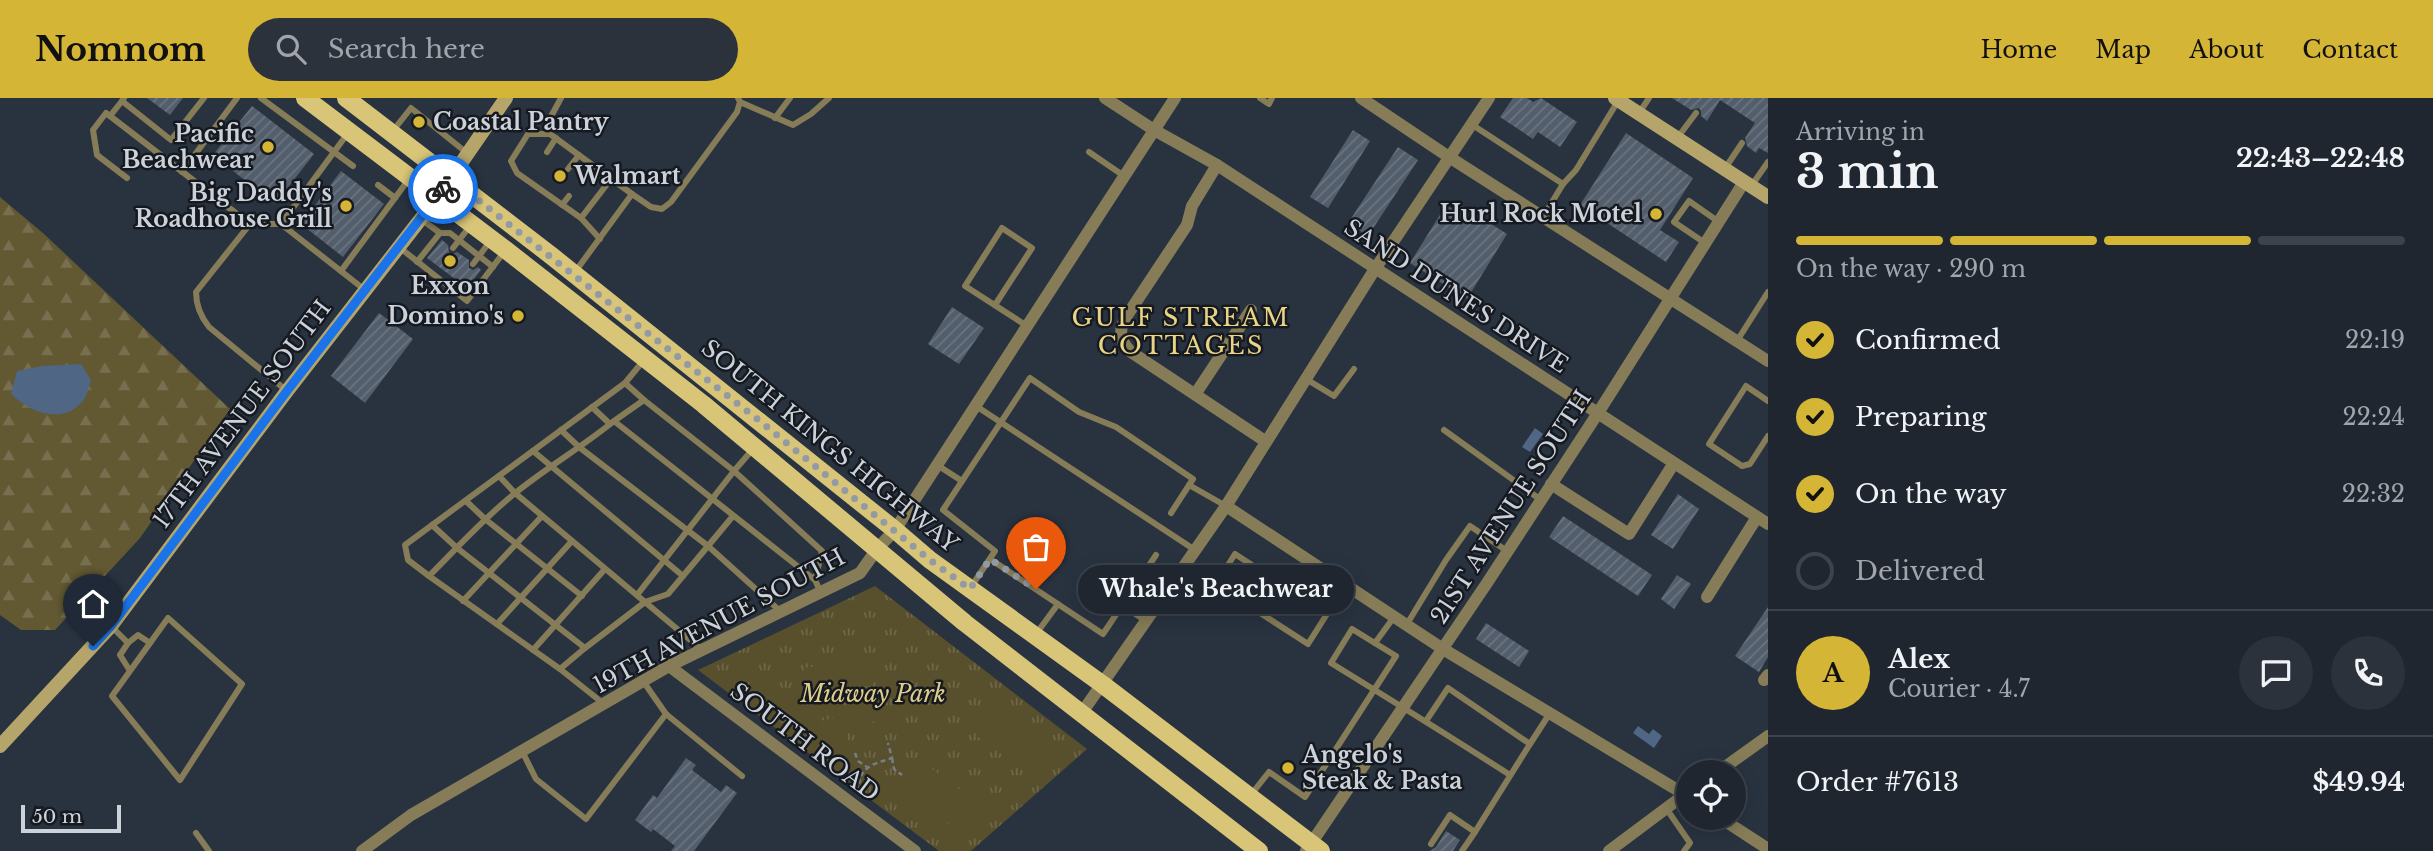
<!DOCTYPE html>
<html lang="en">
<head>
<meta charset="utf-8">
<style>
  body { margin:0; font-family:"Libre Baskerville",serif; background:#2c323c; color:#f1f3f6; height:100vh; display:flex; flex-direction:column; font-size:26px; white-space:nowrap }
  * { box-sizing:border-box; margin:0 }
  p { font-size:23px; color:#a1a5ab }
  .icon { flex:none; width:38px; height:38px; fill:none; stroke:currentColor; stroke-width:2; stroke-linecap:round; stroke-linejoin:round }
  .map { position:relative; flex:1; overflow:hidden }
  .drawer { display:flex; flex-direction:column; background:#1f2630; width:665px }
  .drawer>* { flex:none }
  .controls { position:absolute; left:1676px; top:662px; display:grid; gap:14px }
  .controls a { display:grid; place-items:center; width:70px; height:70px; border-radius:50%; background:#1f2630; box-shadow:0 4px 18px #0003,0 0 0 2px #3c434c; font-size:35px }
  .scale { position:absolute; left:21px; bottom:18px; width:100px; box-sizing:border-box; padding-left:7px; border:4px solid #ccd2da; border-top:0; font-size:19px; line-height:24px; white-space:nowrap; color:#ccd2da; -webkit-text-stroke:5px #161a20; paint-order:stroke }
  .pin { position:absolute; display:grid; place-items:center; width:60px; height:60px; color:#fff; margin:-72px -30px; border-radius:50% 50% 50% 0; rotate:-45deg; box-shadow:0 0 7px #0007 }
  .pin .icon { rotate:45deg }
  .courier { position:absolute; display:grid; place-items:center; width:70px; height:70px; margin:-35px; border:5px solid #1a73e8; border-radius:50%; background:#fff; color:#222; box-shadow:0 2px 9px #0007 }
  .bubble { position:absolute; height:49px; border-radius:24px; background:#1f2630; box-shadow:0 4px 18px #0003,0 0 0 2px #3c434c; font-size:23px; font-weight:700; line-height:49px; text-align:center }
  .headline em { font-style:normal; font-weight:700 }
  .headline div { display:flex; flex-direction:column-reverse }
  .headline { display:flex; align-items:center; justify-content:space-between; height:119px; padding:0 28px }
  h1 { font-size:46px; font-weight:700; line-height:52px }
  .bar { display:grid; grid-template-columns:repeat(4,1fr); gap:10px 7px; align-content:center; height:84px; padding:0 28px }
  .bar i { height:9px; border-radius:5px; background:#3c434c }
  .bar .current { background:#d5b535 }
  .bar p { grid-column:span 4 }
  .line { display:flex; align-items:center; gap:18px; padding:0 28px; border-top:2px solid #3c434c }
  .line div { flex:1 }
  .round { display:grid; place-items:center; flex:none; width:74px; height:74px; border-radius:37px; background:#2c323c }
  ol { padding:0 28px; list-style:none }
  li { display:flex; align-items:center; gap:21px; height:77px }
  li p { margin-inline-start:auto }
  li .icon { padding:7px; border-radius:50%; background:#d5b535; color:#111; stroke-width:4 }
  li:last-child { color:#a1a5ab }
  li i { width:38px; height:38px; border:4px solid #3c434c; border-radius:50% }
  header { display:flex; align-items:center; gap:42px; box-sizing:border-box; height:98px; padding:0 35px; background:#d5b535; color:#111 }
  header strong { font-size:33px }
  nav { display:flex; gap:38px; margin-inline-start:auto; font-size:24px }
  .search { width:490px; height:63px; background:#2c323c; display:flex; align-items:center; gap:18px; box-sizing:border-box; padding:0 24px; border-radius:38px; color:#a1a5ab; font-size:26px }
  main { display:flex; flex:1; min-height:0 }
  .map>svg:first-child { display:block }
</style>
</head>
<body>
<header>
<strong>Nomnom</strong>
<div class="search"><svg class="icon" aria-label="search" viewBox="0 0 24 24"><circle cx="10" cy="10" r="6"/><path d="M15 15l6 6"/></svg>Search here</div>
<nav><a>Home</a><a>Map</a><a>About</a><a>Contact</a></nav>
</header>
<main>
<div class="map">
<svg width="1768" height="753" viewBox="0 0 1768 753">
  <defs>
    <pattern id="forest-firs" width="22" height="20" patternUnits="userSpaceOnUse" patternTransform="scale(1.75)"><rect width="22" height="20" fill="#625832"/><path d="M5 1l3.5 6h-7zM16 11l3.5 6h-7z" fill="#776f4f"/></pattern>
    <pattern id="park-tufts" width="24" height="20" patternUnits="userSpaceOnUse" patternTransform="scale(1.75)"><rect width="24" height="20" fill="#584f2c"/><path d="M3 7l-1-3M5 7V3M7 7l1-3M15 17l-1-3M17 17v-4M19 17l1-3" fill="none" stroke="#6f674a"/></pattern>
    <pattern id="building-hatch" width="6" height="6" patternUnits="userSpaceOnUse" patternTransform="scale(1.75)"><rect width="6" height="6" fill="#535e6c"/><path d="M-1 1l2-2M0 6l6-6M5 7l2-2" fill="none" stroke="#6b7480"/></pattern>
  </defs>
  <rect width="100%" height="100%" fill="#293340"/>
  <path fill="url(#forest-firs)" d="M0 99 44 136 230 311 140 440 55 532H21L0 517Z"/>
  <path fill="url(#park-tufts)" d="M875 488 1087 651 971 753H939L698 572Z"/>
  <g fill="#584f2c">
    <path d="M866 557 869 569 843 574 841 562Z"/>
    <path d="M831 565 833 577 807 582 805 570Z"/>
    <path d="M870 575 873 587 847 592 844 580Z"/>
    <path d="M834 583 837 594 811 600 809 588Z"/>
    <path d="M874 592 877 604 851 610 848 598Z"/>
    <path d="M838 600 841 612 815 618 812 606Z"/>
    <path d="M878 610 880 622 854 628 852 616Z"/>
    <path d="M995 614 1014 628 997 653 977 638Z"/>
    <path d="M842 618 844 630 818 636 816 624Z"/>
    <path d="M882 628 884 640 858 646 856 634Z"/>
    <path d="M1017 630 1058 661 1040 686 999 654Z"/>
    <path d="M846 636 848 648 822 653 820 641Z"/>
    <path d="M923 664 940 677 912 714 894 701Z"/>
    <path d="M946 681 963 694 935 732 918 718Z"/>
    <path d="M969 698 987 711 958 749 941 736Z"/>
  </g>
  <g fill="#4f6685">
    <path d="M81 266 91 282C89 288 87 298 83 303 62 328 30 314 11 296L17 273 42 268Z"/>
    <path d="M1535 330 1543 336 1530 354 1522 349Z"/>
    <path d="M1638 628 1649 636 1653 631 1662 638 1654 650 1633 635Z"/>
  </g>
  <g fill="url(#building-hatch)">
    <path d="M147 0H183L170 17Z"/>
    <path d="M1513 0H1527L1533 4 1541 0 1577 24 1560 49 1538 34 1533 41 1500 19Z"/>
    <path d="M1672 0H1768V55L1759 50 1756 55 1747 48 1745 40 1755 25 1720 2 1707 23 1701 18V13L1699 10 1691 12Z"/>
    <path d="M252 8 314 56 275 106 213 57Z"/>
    <path d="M1353 32 1370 43 1328 110 1310 99Z"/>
    <path d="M1626 35 1693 80 1660 132 1679 144 1666 164 1580 107Z"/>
    <path d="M1398 49 1418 62 1368 138 1348 125Z"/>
    <path d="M341 73 384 106 343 159 301 126Z"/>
    <path d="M1458 105 1507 136 1467 201 1410 165 1446 107 1454 112Z"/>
    <path d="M442 142 448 147 449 154 453 156 457 154 469 162V170L473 172 478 169 481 172 467 190 427 160Z"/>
    <path d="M952 209 984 230 959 266 928 246Z"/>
    <path d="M379 215 413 241 365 305 331 278Z"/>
    <path d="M1678 396 1699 411 1673 451 1651 437Z"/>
    <path d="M1563 418 1652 477 1638 498 1549 439Z"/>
    <path d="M1677 477 1691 486 1674 511 1661 501Z"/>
    <path d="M1768 509V559L1759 574 1735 558Z"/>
    <path d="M1486 525 1529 553 1519 569 1476 541Z"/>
    <path d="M686 660 696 667 692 672 721 694 726 687 737 695 694 753H671L675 748 653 731 651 734 635 722 653 697 657 700Z"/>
    <path d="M1446 733 1460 742 1453 753H1430L1436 749Z"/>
  </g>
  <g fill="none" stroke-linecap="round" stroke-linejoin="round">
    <g stroke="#767e88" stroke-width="2.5" stroke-dasharray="5 3.5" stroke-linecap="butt">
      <path d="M855 655 858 663 867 669"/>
      <path d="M892 660 894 671 902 677"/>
      <path d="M846 684 852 680H860C866 666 878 665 892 660L888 645"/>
      <path d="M858 694 860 680"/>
    </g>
    <g stroke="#867c58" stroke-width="6">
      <path d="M124 0 122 3 171 42 204 0"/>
      <path d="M261 0 353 68"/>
      <path d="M561 0 548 24 550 36 632 96"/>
      <path d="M1260 0 1269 6 1272 0"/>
      <path d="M122 3 110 18 106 15 93 32 97 57 127 80"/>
      <path d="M740 4 793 27 811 16 829 0"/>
      <path d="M1639 15 1649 0"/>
      <path d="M110 18 250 126"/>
      <path d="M775 20 790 0"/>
      <path d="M1471 26 1563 86 1543 119"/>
      <path d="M392 34 411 10 467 55"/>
      <path d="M348 35 281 126 365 192"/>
      <path d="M550 36H528L511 63 517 75 581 120 600 141"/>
      <path d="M1678 39 1696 15"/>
      <path d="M547 54 556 40"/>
      <path d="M1089 54 1124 78"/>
      <path d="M1726 69 1742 45"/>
      <path d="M568 71 579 57"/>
      <path d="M182 74 237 0"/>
      <path d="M583 80 592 67"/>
      <path d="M1563 86 1576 72 1618 3"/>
      <path d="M378 87 395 100"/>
      <path d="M1752 87 1768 64"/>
      <path d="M562 107 569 98"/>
      <path d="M581 120 611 81"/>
      <path d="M281 126H250L196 194C196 208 201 219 209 229L287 293"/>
      <path d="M440 135H450L493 169"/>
      <path d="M1705 145 1674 124 1689 103 1719 124"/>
      <path d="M399 149 467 203 504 154"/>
      <path d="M453 150 470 128"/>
      <path d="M417 164 440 135 421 121"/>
      <path d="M473 166 491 142"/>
      <path d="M341 173 409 81"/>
      <path d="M575 174 632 96 651 109 662 111 671 104 737 14 740 4 738 0"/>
      <path d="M995 207 1032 150 1002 130 965 188 1027 228"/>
      <path d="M1737 243 1768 194"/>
      <path d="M1306 281 1334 298 1354 271"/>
      <path d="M625 285 644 262"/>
      <path d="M1768 303 1746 288 1709 346 1742 368 1750 366 1768 338"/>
      <path d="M976 308 1195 452"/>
      <path d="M592 309 610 326"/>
      <path d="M614 323 644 302 734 373 637 497"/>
      <path d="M561 332 579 349 708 448 780 513"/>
      <path d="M1444 332 1541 402"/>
      <path d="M753 351 734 373 822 453 815 482 821 495"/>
      <path d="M533 353 683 478"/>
      <path d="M937 367 962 383"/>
      <path d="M499 378 515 395 701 551"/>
      <path d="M1189 387 1226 408"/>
      <path d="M466 403 485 421 582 498"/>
      <path d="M432 427 457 450 585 550 560 571 429 478C457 450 483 421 514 396 546 370 582 349 614 323L815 482"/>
      <path d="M990 461 1103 536 1156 457"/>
      <path d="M1186 467 1308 546 1327 516 1235 456 1216 486"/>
      <path d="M429 478 408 462 405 447 625 285 644 302"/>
      <path d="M971 489 995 453 943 412 1030 280 1079 314 1116 329 1193 381 1171 415"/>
      <path d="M463 503 542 418"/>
      <path d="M1122 507 1146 523"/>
      <path d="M497 526 572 443"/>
      <path d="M1407 526 1446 462 1470 428 1507 453"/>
      <path d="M111 528 128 545 120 557 130 573 112 598 180 682 242 586 168 520 130 573"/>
      <path d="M1036 536 1058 506"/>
      <path d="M128 545 138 537 150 545"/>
      <path d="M1375 545 1394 519"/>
      <path d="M585 550 645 504 668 496 733 418"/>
      <path d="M533 552 605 471"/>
      <path d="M560 571 604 606"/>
      <path d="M643 583 666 616 742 678"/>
      <path d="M1426 623 1448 590 1530 646 1475 734"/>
      <path d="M1530 646 1550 615"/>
      <path d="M522 653 536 681 586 721 666 616"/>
      <path d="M1250 698 1269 674 1305 699 1396 558 1352 531 1331 565C1391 602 1451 639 1510 677"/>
      <path d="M1666 710 1690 745 1684 753"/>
      <path d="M196 735 209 753"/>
      <path d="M1431 746 1450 717 1475 734 1462 753"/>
    </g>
    <g stroke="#867c58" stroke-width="12">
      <path d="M1105 0 1154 32 1217 67 1768 426"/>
      <path d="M1361 0 1449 59 1768 263"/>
      <path d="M1217 67 1192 108 1187 127 1126 219C1118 233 1120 243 1131 254L1265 343"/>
      <path d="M1196 295 1251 212"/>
      <path d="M1551 386 1629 436 1674 365"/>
      <path d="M1226 408 1443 551 1689 699"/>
      <path d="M1707 499 1757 419"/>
      <path d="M669 568 915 753"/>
      <path d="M1764 582 1768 577"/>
      <path d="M1081 616 1226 408 1375 171 1489 0"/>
      <path d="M1718 674 1768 638"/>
      <path d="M1719 719 1768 751"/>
      <path d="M362 753 411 717 669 568 860 475 877 451 895 432 1175 0"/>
      <path d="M1306 753 1487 485 1598 315 1744 84"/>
      <path d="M1609 753 1688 694"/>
    </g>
    <g stroke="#b5a56b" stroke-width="14">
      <path d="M1615 0 1768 99"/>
      <path d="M0 648 111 528 287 293 437 100 506 0"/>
    </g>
    <g stroke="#d9c578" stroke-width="18">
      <path d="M305 0 506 152 703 306 965 525 1259 753"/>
      <path d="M346 0 553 159 895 432 930 462 1102 586 1321 753"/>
    </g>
  </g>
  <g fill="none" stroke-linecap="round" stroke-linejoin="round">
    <path stroke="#939aa4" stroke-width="7" stroke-dasharray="0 12.6" d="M443 91 450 80 761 324 930 462 970 491 990 461 1036 491"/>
    <path stroke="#1a73e8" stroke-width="9" d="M93 548 111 528 287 293 443 91"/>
  </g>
  <g fill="#d5b535" stroke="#161a20" stroke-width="2.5">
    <circle cx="419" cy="24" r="7"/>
    <circle cx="268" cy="49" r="7"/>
    <circle cx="560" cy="78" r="7"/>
    <circle cx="346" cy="108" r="7"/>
    <circle cx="1656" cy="116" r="7"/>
    <circle cx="450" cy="163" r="7"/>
    <circle cx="518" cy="218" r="7"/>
    <circle cx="1288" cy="670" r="7"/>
  </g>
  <g text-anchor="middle" stroke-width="5" stroke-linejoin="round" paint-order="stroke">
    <g font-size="23" font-weight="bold" fill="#ccd2da" stroke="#161a20" text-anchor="end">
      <text x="433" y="32" text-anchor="start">Coastal Pantry</text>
      <text x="254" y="44">Pacific<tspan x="254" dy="26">Beachwear</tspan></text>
      <text x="574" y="86" text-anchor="start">Walmart</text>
      <text x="332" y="103">Big Daddy's<tspan x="332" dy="26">Roadhouse Grill</tspan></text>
      <text x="1642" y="124">Hurl Rock Motel</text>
      <text x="450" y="196" text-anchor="middle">Exxon</text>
      <text x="504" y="226">Domino's</text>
      <text x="1302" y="665" text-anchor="start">Angelo's<tspan x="1302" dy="26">Steak &amp; Pasta</tspan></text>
    </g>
    <g font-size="23" fill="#ccd2da" stroke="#161a20">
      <text transform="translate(1456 198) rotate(33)" y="8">SAND DUNES DRIVE</text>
      <text transform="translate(242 316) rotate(-53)" y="8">17TH AVENUE SOUTH</text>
      <text transform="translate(830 348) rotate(39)" y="8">SOUTH KINGS HIGHWAY</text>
      <text transform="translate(1511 409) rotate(-57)" y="8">21ST AVENUE SOUTH</text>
      <text transform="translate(719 523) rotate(-28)" y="8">19TH AVENUE SOUTH</text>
      <text transform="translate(805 644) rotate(37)" y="8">SOUTH ROAD</text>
    </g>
    <g font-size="23" font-style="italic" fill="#dfcd8c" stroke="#161a20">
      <text x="873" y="604">Midway Park</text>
    </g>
    <g font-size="24" letter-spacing="2" fill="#e9d486" stroke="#161a20">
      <text x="1181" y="228">GULF STREAM<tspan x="1181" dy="28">COTTAGES</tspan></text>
    </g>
  </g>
</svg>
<div class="controls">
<a><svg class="icon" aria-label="locate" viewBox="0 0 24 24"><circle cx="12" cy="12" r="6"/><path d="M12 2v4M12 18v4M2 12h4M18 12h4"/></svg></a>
</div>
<div class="scale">50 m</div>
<div class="pin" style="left:1036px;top:491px;background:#ea580c"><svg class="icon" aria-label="bag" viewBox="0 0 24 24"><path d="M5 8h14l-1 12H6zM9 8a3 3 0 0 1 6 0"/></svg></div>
<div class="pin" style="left:93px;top:548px;background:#1f2937"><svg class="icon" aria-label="home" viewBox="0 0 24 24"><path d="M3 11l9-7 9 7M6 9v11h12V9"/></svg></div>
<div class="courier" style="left:443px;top:91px"><svg class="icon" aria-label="bike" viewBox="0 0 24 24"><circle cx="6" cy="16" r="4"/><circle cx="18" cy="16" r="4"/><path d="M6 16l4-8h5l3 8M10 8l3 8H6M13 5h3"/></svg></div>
<div class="bubble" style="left:1078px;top:467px;width:276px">Whale's Beachwear</div>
</div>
<section class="drawer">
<div class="headline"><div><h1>3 min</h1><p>Arriving in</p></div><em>22:43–22:48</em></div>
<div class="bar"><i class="current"></i><i class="current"></i><i class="current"></i><i></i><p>On the way · 290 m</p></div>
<ol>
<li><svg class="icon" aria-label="check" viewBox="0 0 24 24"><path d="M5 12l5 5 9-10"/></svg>Confirmed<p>22:19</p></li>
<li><svg class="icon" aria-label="check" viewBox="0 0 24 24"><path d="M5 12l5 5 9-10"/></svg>Preparing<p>22:24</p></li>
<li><svg class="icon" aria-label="check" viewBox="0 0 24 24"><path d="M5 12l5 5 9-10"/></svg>On the way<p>22:32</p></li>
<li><i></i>Delivered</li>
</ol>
<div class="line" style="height:126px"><b class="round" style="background:#d5b535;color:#111">A</b><div><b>Alex</b><p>Courier · 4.7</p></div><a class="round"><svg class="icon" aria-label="chat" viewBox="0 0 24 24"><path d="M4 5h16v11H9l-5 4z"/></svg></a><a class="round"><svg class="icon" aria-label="phone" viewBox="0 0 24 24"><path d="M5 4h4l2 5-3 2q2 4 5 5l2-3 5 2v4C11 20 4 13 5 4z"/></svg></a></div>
<div class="line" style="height:91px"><div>Order #7613</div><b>$49.94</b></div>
</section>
</main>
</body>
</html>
